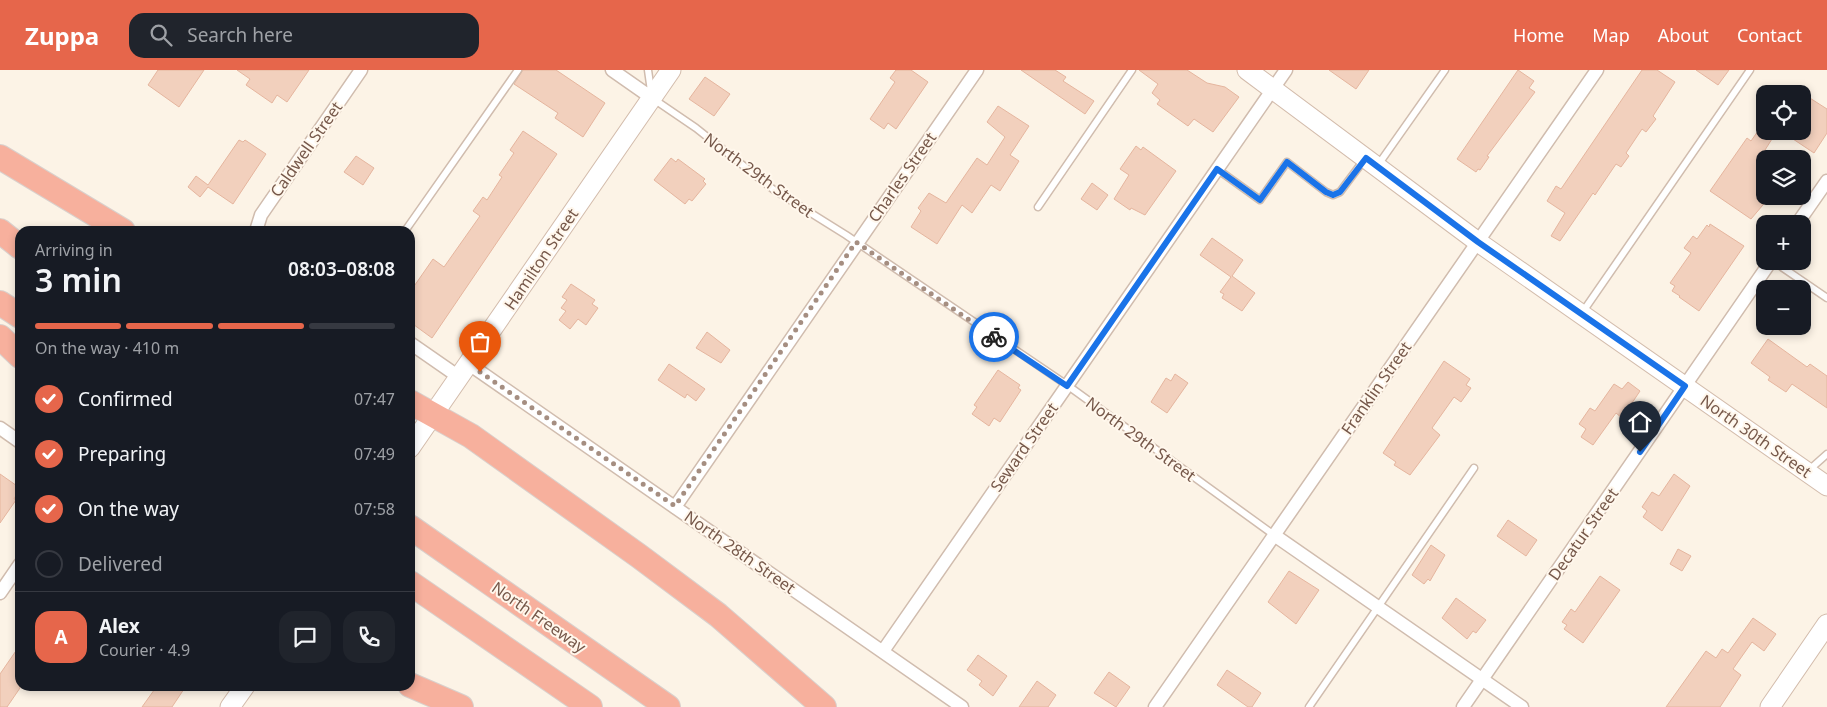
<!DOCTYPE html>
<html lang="en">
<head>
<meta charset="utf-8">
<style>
  body { margin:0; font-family:"Noto Sans",sans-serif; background:#20242c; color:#f1f3f6; height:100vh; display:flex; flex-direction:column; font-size:19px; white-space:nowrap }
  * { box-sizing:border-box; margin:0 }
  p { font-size:16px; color:#9ea1a6 }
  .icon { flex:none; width:28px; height:28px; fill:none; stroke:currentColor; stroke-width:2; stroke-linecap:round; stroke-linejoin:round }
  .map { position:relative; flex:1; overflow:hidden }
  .details { position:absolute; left:15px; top:156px; width:400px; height:465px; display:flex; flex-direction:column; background:#171b24; border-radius:15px; box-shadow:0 2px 8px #0003 }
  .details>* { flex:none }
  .tools { position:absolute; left:1756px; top:15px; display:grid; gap:10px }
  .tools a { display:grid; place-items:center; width:55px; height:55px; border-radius:10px; background:#171b24; box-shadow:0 2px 8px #0003; font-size:25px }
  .pin { position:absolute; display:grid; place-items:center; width:42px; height:42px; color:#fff; margin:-51px -21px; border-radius:50% 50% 50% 0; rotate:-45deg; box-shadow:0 0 5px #0007 }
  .pin .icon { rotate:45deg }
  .courier { position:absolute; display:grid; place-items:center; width:50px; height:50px; margin:-25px; border:4px solid #1a73e8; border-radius:50%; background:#fff; color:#222; box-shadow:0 1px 6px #0007 }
  .headline em { font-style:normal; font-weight:600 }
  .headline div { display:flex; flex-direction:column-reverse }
  .headline { display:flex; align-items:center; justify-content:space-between; height:85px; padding:0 20px }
  h1 { font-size:32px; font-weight:600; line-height:38px }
  .bar { display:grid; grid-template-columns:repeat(4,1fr); gap:8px 5px; align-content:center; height:60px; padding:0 20px }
  .bar i { height:6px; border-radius:4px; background:#363941 }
  .bar .selected { background:#e6664b }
  .bar p { grid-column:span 4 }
  .line { display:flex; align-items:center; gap:12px; padding:0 20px; border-top:1px solid #363941 }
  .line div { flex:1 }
  .round { display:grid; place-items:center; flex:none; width:52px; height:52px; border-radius:15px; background:#20242c }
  ol { padding:0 20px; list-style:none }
  li { display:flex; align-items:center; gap:15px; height:55px }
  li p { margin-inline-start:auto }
  li .icon { padding:5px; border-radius:50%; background:#e6664b; color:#fff; stroke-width:4 }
  li:last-child { color:#9ea1a6 }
  li i { width:28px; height:28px; border:2px solid #363941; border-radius:50% }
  header { display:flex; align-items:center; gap:30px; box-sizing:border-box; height:70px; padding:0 25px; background:#e6664b; color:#fff }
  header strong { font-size:24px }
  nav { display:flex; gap:28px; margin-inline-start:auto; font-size:18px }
  .search { width:350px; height:45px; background:#20242c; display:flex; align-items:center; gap:12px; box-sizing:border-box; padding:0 18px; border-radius:15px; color:#9ea1a6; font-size:19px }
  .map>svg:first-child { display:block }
</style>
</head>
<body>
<header>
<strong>Zuppa</strong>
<div class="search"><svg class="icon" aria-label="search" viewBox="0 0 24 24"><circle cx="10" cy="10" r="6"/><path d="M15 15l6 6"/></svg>Search here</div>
<nav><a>Home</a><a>Map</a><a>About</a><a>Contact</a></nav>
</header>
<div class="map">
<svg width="1827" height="637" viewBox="0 0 1827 637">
  <rect width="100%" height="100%" fill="#fcf3e6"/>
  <g fill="#f2d0bd" stroke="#e5b59e">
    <path d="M158 0H204L179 37 148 15Z"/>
    <path d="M237 0H309L287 32 277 25 272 33 246 15 250 9Z"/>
    <path d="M523 0H556L605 33 583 67 555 48 558 43 514 14Z"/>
    <path d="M896 0H911L928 12 896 59 888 53 884 59 870 49 895 12 890 8Z"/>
    <path d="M1021 0H1055L1066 7 1063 11 1094 31 1085 44Z"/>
    <path d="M1139 0H1187L1207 13 1225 17 1239 27 1213 62 1194 49 1188 56 1157 34 1160 30 1152 23 1158 14Z"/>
    <path d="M1329 0H1369L1356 19Z"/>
    <path d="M1518 0 1534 11 1529 18 1535 22 1487 86 1489 87 1480 100 1478 99 1476 102 1457 89Z"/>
    <path d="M1642 0H1657L1675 12 1653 46 1656 49 1646 62 1642 59 1626 83 1629 86 1621 97 1616 94 1595 125 1593 123 1560 171 1551 166 1565 143 1547 131 1556 116 1561 119Z"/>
    <path d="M1696 0H1729L1718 15Z"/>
    <path d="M705 7 730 24 714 46 689 29Z"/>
    <path d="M1802 23 1827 39V63L1814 83 1781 61H1802Z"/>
    <path d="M998 36 1029 56 1010 85 1019 91 1000 121 991 115 972 143 962 135 937 174 911 157 921 141 918 138 929 123 946 133 977 88 987 95 1005 67 987 52Z"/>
    <path d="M523 61 557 84 432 268 410 252V222L433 189 444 197 480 146 473 141 483 127 487 130 502 107 499 105 514 83 510 80Z"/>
    <path d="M1758 61H1777L1765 80V128L1768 129 1751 149 1710 121 1747 68 1751 71Z"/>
    <path d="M239 70 243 72 245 70 266 84 233 134 208 117 200 127 188 117 196 106 208 115Z"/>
    <path d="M1136 76 1141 80 1143 77 1176 101 1145 145 1131 138 1130 140 1114 129 1129 105 1120 99Z"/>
    <path d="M356 86 374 98 363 115 344 102Z"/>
    <path d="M671 88 676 92 678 89 705 109 703 111 706 114 692 131 689 129 685 134 654 110Z"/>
    <path d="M1092 113 1108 125 1097 140 1081 129Z"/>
    <path d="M1710 154 1744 176 1699 241 1679 227 1680 226 1672 221 1675 216 1670 213 1691 183 1684 178 1693 166 1697 169 1707 155 1709 157Z"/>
    <path d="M1212 168 1243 190 1232 206 1255 223 1242 241 1222 228 1224 224 1220 222 1231 207 1200 185Z"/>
    <path d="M571 214 595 230 592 234 598 238 586 255 578 249 570 259 559 250 566 241 561 238 567 230 562 227Z"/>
    <path d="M707 262 730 280 721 293 696 278Z"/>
    <path d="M1768 269 1807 297 1810 294 1827 306V338L1792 314 1786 322 1768 310 1770 307 1751 293Z"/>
    <path d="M1444 291 1470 309 1466 315 1471 318 1461 332 1454 327 1432 358 1440 365 1410 405 1394 395 1396 392 1383 383Z"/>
    <path d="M669 294 705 319 696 331 687 324 685 328 658 310Z"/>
    <path d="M998 300 1020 315 1018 318 1021 320 1000 352 994 348 989 356 972 344 977 337 974 335Z"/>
    <path d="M1175 304 1188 313 1167 343 1151 332 1166 308 1171 311Z"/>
    <path d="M1628 312 1640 321 1622 348 1616 343 1593 375 1581 367 1586 359 1579 354 1590 338 1595 341 1614 314 1622 319Z"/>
    <path d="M0 404 20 418 14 429 16 430 0 453Z"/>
    <path d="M1674 404 1690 416 1662 461 1643 447 1647 441 1642 437 1652 422 1659 426Z"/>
    <path d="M1508 450 1537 470 1526 486 1497 466Z"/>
    <path d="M1431 475 1445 485 1430 511 1428 509 1424 514 1412 505Z"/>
    <path d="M1678 479 1691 486 1682 501 1670 494Z"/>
    <path d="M1289 501 1319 520 1296 554 1268 532Z"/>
    <path d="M1600 506 1620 520 1583 573 1564 559 1567 555 1562 552 1571 539 1575 542Z"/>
    <path d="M1456 528 1486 550 1476 563 1473 561 1467 569 1442 548Z"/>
    <path d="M1753 548 1776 564 1764 581 1752 572 1733 599 1741 605 1720 637H1666L1706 581 1716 588 1722 579 1728 583Z"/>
    <path d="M20 575V618L7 637H0V604Z"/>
    <path d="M978 585 1007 606 993 626 979 615 982 611 967 600Z"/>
    <path d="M1227 600 1261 623 1252 637H1248L1217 615Z"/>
    <path d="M1109 602 1130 617 1116 637 1094 623Z"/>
    <path d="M1037 611 1056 625 1048 637H1019Z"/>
    <path d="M157 616H186L172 637H142Z"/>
  </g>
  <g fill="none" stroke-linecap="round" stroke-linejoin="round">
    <g stroke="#d0bcae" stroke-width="9">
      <g id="lane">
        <path d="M648 0 652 28 696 58 774 120 846 165 1067 315 1274 465"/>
        <path d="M1378 95 1445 0"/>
        <path d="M1217 99 1260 130 1287 92 1326 122 1333 125 1340 122 1364 90"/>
        <path d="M1038 137 1132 0"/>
        <path d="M405 161 518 0"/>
        <path d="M1773 191 1827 228"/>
        <path d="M1582 243 1750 0"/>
        <path d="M1809 400 1827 384"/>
        <path d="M1309 637 1474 398"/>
      </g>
    </g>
    <g stroke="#d0bcae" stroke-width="15">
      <g id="street">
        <path d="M612 0 652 28"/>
        <path d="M1797 154 1827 111"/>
        <path d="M256 161 261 145 361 0"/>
        <path d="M410 273 459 307"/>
        <path d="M469 294 962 637"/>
        <path d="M0 358 20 372"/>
        <path d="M675 437 977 0"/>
        <path d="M1274 465 1522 637"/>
        <path d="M0 523 20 494"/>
        <path d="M883 581 1286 0"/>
        <path d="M1155 637 1597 0"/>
        <path d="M1463 637 1771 191"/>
      </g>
    </g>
    <g stroke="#d3bcac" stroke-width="21">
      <g id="secondary">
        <path d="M1247 0 1478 172 1827 416"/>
        <path d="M410 378 671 0"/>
        <path d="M230 637 245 616"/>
        <path d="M1770 637 1827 554"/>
      </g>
    </g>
    <g stroke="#d9d0cc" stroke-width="26">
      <g id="highway">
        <path d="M0 87 123 161"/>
        <path d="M0 161 20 177"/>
        <path d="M0 233 20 246"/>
        <path d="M0 267 20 286"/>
        <path d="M410 332 471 366 639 486 718 545 824 637"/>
        <path d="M410 457 668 637"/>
        <path d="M410 513 590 637"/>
        <path d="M410 615 461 637"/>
      </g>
    </g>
    <use href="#lane" stroke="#fff" stroke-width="6"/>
    <use href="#street" stroke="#fff" stroke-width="12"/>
    <use href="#secondary" stroke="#fff" stroke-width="19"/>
    <use href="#highway" stroke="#f7b09d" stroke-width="24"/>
  </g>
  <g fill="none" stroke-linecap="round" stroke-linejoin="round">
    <path stroke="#a58e81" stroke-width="5" stroke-dasharray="0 9" d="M480 302 675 436 856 172 994 267"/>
    <path stroke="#1a73e8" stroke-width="6" d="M994 267 1067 316 1217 99 1260 130 1287 92 1326 122 1333 125 1340 122 1366 88 1478 172 1685 316 1640 382"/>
  </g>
  <g text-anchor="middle" stroke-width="4" stroke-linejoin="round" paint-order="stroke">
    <g font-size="16" fill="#76584a" stroke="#fff7ec">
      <text transform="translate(306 79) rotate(-55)" y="6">Caldwell Street</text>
      <text transform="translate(759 105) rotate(36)" y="6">North 29th Street</text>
      <text transform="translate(902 107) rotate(-55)" y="6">Charles Street</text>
      <text transform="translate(541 189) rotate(-56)" y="6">Hamilton Street</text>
      <text transform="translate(1376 318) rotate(-55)" y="6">Franklin Street</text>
      <text transform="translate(1756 366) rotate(35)" y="6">North 30th Street</text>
      <text transform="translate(1141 369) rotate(36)" y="6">North 29th Street</text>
      <text transform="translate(1024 377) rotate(-55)" y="6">Seward Street</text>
      <text transform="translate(1583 464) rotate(-55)" y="6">Decatur Street</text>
      <text transform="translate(740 482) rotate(35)" y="6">North 28th Street</text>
      <text transform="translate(539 547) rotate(35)" y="6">North Freeway</text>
    </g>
  </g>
</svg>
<div class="tools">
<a><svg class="icon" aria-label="locate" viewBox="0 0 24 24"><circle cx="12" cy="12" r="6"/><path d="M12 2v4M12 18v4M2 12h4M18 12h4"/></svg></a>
<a><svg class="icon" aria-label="layers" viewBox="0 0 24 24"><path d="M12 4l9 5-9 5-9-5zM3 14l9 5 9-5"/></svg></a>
<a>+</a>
<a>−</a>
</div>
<div class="pin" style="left:480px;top:302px;background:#ea580c"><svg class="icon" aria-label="bag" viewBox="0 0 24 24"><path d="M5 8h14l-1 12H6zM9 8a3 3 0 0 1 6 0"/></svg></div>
<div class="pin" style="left:1640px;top:382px;background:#1f2937"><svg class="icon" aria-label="home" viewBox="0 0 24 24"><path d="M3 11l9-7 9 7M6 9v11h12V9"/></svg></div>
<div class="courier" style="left:994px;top:267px"><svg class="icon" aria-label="bike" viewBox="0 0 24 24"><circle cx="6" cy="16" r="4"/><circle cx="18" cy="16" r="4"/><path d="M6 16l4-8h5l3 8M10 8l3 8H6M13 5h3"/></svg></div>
<section class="details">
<div class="headline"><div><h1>3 min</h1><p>Arriving in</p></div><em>08:03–08:08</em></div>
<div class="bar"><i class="selected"></i><i class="selected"></i><i class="selected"></i><i></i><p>On the way · 410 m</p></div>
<ol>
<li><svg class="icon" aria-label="check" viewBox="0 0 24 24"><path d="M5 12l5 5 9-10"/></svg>Confirmed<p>07:47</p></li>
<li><svg class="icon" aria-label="check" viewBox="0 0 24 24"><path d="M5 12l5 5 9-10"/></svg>Preparing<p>07:49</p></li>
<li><svg class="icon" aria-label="check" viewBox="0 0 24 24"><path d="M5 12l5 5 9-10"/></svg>On the way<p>07:58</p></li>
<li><i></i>Delivered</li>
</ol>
<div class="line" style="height:90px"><b class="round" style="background:#e6664b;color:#fff">A</b><div><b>Alex</b><p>Courier · 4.9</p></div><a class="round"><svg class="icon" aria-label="chat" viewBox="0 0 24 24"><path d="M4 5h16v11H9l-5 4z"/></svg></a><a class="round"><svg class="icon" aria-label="phone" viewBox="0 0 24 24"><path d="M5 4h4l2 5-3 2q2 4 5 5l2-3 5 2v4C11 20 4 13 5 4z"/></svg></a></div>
</section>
</div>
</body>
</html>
